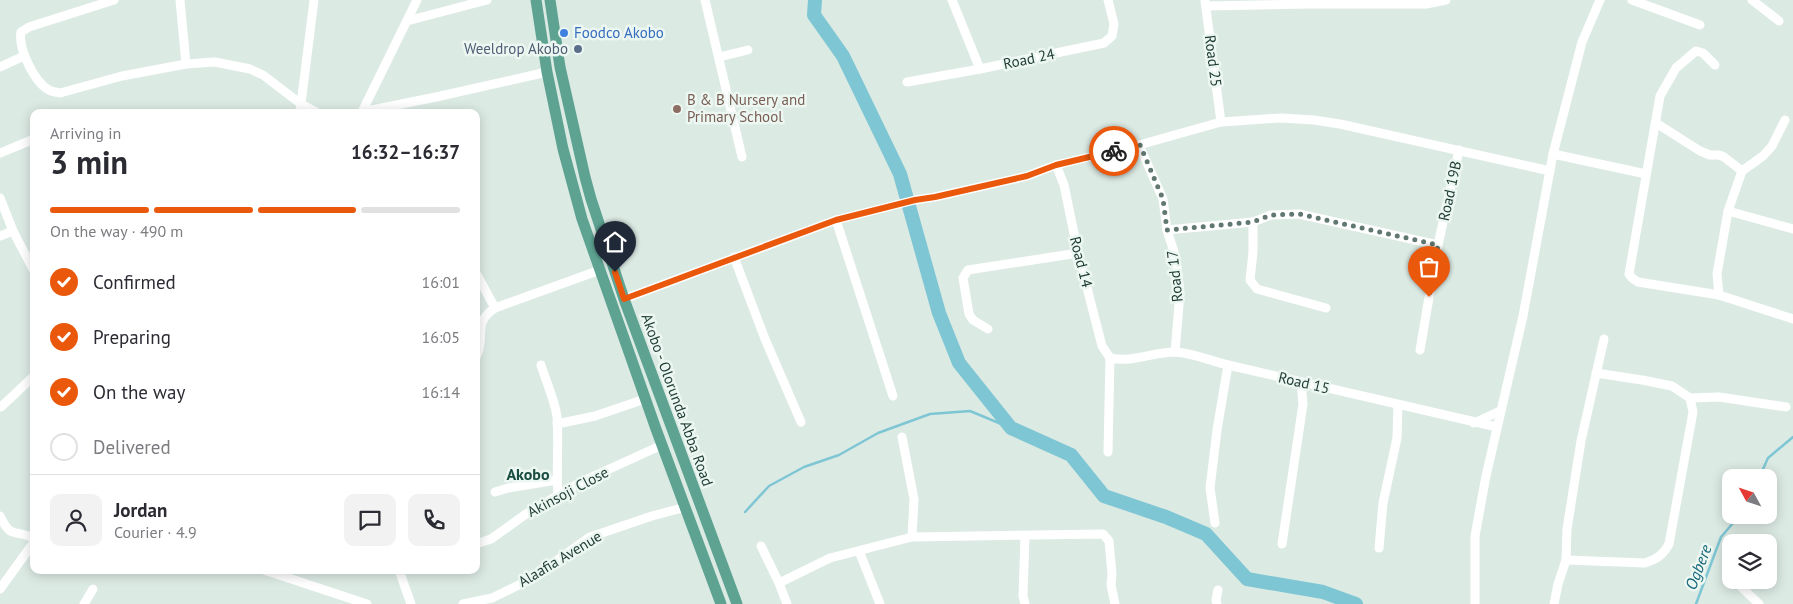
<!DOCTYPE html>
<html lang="en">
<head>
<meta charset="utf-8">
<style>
  body { margin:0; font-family:"PT Sans",sans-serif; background:#f2f2f3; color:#2b2b33; height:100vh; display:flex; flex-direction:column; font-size:19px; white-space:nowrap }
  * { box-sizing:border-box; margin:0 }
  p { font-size:16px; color:#7c7c81 }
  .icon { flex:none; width:28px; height:28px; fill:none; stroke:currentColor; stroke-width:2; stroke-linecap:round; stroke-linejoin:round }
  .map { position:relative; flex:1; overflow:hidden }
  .panel { position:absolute; left:30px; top:109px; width:450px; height:465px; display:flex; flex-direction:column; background:#fff; border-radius:10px; box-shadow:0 2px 12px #0003 }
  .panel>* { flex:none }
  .needle { width:32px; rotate:310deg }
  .fabs { position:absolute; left:1722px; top:469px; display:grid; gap:10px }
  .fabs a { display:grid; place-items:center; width:55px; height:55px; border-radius:10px; background:#fff; box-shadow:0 2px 12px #0003; font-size:25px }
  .pin { position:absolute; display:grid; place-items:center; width:42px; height:42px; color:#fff; margin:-51px -21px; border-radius:50% 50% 50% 0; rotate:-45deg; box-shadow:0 0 5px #0007 }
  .pin .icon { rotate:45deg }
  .courier { position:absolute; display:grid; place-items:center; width:50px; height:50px; margin:-25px; border:4px solid #ea580c; border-radius:50%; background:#fff; color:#222; box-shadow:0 1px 6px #0007 }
  .headline em { font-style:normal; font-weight:600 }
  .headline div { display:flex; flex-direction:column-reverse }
  .headline { display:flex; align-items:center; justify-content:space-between; height:85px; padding:0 20px }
  h1 { font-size:32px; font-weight:600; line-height:38px }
  .bar { display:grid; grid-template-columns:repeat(4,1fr); gap:8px 5px; align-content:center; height:60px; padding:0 20px }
  .bar i { height:6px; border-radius:4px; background:#e1e1e2 }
  .bar .selected { background:#ea580c }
  .bar p { grid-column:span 4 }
  .line { display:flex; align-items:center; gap:12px; padding:0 20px; border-top:1px solid #e1e1e2 }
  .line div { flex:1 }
  .round { display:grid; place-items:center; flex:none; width:52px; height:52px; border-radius:10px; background:#f2f2f3 }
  ol { padding:0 20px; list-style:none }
  li { display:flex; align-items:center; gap:15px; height:55px }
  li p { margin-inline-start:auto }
  li .icon { padding:5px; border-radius:50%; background:#ea580c; color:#fff; stroke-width:4 }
  li:last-child { color:#7c7c81 }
  li i { width:28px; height:28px; border:2px solid #e1e1e2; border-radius:50% }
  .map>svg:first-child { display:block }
</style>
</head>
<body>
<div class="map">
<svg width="1793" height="604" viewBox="0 0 1793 604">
  <rect width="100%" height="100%" fill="#dceae4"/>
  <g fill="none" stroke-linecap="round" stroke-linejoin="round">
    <g stroke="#7fc6d4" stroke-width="2.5">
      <path d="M1759 478 1768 458 1793 437"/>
      <path d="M745 512 769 486 804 467 839 455 878 433 930 414 970 411 1011 428"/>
      <path d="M1696 604 1721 537 1740 515"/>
    </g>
    <path stroke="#7fc6d4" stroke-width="14" d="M815 0 814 15 843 56 900 174 939 313 959 363 1011 428 1071 455 1104 496 1166 517 1206 534 1247 579 1323 592 1356 604"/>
    <g stroke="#fff" stroke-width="9">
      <path d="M114 0 29 27 21 32C18 48 34 82 49 90 52 92 56 92 60 93L122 76 186 64 215 62 250 69 263 75 301 104 316 112"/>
      <path d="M180 0 186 64"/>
      <path d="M705 0 742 157"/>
      <path d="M952 0 980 69"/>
      <path d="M1632 0 1700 25"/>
      <path d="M1752 0 1779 21"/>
      <path d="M1205 1 1221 122"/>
      <path d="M1206 6 1310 4H1426L1446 0"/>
      <path d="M407 21 487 0"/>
      <path d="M719 57 748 50"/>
      <path d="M1715 65 1703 53 1696 51 1676 68 1660 96 1629 274 1632 278 1638 282 1719 295 1793 319"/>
      <path d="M0 67 24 56"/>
      <path d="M907 82 980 69 1104 43 1112 36 1114 24 1108 0"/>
      <path d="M300 112 314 0"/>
      <path d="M362 112 436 97 547 72"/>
      <path d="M362 112 417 0"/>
      <path d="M1656 123 1700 151 1710 155H1719L1724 157 1742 171"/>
      <path d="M1139 145 1163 199 1167 230 1176 258 1180 293 1175 352"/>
      <path d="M0 153 34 139"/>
      <path d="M1553 154 1646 174"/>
      <path d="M1056 165 1064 185 1078 253 1102 346 1110 358"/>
      <path d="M0 198 13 231 34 271"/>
      <path d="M1728 211 1793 229"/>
      <path d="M836 220 893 396"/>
      <path d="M1253 222V252L1250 280 1257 289 1326 308"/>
      <path d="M1167 230 1253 222 1271 215 1299 214 1438 245"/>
      <path d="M0 236 13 231"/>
      <path d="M734 257 765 339 801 422"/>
      <path d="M476 273 495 308"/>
      <path d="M1719 295 1717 274 1728 211 1742 171 1763 156 1772 146 1785 120"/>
      <path d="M624 299 836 220 915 200 935 197 1027 176 1056 165 1139 145 1221 122 1281 118 1314 120 1340 124 1550 171"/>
      <path d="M988 329 973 320 969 314 963 278 968 270 1078 253"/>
      <path d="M1420 350 1438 245 1459 150"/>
      <path d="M476 357C487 336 471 324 495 308L600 270"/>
      <path d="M1110 358C1132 363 1153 352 1175 352 1193 353 1211 361 1228 365L1497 427"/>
      <path d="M541 365C546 382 555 400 557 417 559 443 556 469 558 495"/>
      <path d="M1596 373 1642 380 1672 386 1690 398 1719 397 1786 407"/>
      <path d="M1 407 34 376"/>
      <path d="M1474 423 1500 411"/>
      <path d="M557 424 595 416 645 399"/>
      <path d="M902 437 914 499 912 537"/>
      <path d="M1108 452 1110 358"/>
      <path d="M495 492 508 488 557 480"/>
      <path d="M0 516C11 539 13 529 34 538"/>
      <path d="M1215 523 1210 488 1217 430 1228 365"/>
      <path d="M1025 536 1023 596 1025 604"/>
      <path d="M476 544 491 539 526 514 581 482 662 445"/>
      <path d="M1282 544 1303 404 1301 382"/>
      <path d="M761 546 779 583 787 604"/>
      <path d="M1379 548 1383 503 1397 438 1398 405"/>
      <path d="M859 551 880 604"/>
      <path d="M1566 560 1645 563C1657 559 1663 555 1669 544L1693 412 1690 398"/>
      <path d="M264 570 367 604"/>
      <path d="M399 570 411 604"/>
      <path d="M1734 580 1759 604"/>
      <path d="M779 583 830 558 912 537 1103 534 1109 541 1112 574 1111 585 1115 604"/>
      <path d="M0 589 34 542"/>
      <path d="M84 604 93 589"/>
      <path d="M463 604 492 598 531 579 590 537 652 516 686 507"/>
      <path d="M1217 604 1216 600 1218 590"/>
      <path d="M1475 604V536L1486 476 1523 316 1553 154 1582 42 1600 0"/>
      <path d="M1554 604 1558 584 1566 560 1567 529 1581 441 1604 339"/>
    </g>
    <g stroke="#5ea392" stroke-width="11">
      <path d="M536 0 547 72 563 149 582 219 656 429 721 604"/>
      <path d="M550 0 560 67 585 177 591 199 624 299 737 604"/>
    </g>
  </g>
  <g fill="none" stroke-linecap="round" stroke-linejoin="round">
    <path stroke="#607871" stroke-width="5" stroke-dasharray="0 9" d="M1114 151 1140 145 1163 199 1167 230 1253 222 1271 215 1299 214 1438 245 1429 297"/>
    <path stroke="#ea580c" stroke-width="6" d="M615 272 624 299 836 220 915 200 935 197 1027 176 1056 165 1114 151"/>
  </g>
  <circle fill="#3f7fe0" stroke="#edf7f2" stroke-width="2" cx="564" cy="33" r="5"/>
  <circle fill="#5c6f8a" stroke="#edf7f2" stroke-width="2" cx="578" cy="49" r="5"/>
  <circle fill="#8d6e63" stroke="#edf7f2" stroke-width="2" cx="677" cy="109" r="5"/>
  <g text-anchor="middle" stroke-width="5" stroke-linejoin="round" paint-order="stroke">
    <g font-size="15" fill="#366cbe" stroke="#edf7f2" text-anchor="start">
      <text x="574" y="38">Foodco Akobo</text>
    </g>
    <g font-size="15" fill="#4e5e75" stroke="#edf7f2" text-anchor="end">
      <text x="568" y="54">Weeldrop Akobo</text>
    </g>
    <g font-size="15" fill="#1d3a33" stroke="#edf7f2">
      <text transform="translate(1029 59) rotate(-12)" y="5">Road 24</text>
      <text transform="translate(1213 61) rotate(83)" y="5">Road 25</text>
      <text transform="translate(1450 191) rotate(-78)" y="5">Road 19B</text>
      <text transform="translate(1081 262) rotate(76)" y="5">Road 14</text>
      <text transform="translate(1175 276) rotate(-96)" y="5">Road 17</text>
      <text transform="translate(1304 383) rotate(13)" y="5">Road 15</text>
      <text transform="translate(677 400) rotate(70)" y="5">Akobo - Olorunda Abba Road</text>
      <text transform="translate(568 492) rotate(-28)" y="5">Akinsoji Close</text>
      <text transform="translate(560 559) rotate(-31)" y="5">Alaafia Avenue</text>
    </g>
    <g font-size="15" fill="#785e54" stroke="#edf7f2" text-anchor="start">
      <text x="687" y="105">B &amp; B Nursery and<tspan x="687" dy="17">Primary School</tspan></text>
    </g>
    <g font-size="16" font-weight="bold" fill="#194d41" stroke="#edf7f2">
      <text x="528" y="480">Akobo</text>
    </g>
    <g font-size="16" font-style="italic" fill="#156779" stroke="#edf7f2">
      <text transform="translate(1698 567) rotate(-69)" y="6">Ogbere</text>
    </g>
  </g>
</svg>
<div class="fabs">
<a><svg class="needle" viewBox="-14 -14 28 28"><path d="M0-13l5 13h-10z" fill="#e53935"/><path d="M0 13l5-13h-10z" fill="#7c7c81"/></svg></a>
<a><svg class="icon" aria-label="layers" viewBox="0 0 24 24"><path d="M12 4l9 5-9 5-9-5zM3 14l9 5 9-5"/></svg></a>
</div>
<div class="pin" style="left:1429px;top:297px;background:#ea580c"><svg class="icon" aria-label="bag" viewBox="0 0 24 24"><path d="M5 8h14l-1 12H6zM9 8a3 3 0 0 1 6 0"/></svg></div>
<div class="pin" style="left:615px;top:272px;background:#1f2937"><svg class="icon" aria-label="home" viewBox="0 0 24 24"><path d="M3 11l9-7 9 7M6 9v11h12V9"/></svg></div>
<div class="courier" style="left:1114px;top:151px"><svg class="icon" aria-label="bike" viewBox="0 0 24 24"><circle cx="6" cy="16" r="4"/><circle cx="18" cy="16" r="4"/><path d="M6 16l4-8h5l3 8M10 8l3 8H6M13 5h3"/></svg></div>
<section class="panel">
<div class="headline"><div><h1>3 min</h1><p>Arriving in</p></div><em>16:32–16:37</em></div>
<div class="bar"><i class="selected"></i><i class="selected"></i><i class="selected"></i><i></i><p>On the way · 490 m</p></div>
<ol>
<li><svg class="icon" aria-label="check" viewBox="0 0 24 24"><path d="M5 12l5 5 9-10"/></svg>Confirmed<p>16:01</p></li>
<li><svg class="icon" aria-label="check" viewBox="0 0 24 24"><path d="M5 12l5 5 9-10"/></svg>Preparing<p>16:05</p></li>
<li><svg class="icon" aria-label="check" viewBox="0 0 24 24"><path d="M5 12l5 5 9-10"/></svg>On the way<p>16:14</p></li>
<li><i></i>Delivered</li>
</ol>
<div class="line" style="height:90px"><a class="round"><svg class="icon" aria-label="person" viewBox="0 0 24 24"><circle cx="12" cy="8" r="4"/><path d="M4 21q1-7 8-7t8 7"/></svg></a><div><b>Jordan</b><p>Courier · 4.9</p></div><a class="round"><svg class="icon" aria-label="chat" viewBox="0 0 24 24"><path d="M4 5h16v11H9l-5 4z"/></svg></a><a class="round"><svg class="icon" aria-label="phone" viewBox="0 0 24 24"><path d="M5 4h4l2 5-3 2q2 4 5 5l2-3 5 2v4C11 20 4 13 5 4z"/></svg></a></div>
</section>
</div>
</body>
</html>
